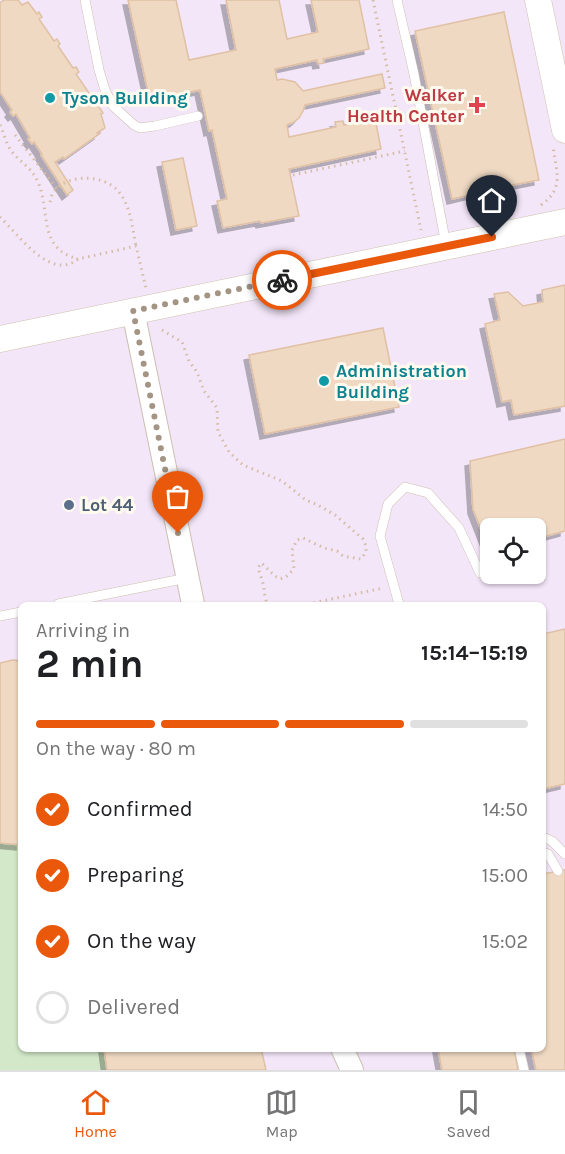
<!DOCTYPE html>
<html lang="en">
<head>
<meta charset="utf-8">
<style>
  body { margin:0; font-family:Karla,sans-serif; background:#f2f2f2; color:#202124; height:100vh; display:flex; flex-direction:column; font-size:22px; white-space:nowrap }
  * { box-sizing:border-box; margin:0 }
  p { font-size:20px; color:#757577 }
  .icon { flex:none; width:33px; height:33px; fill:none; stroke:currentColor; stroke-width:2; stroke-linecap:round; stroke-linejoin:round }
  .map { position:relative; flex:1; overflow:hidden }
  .drawer { position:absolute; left:18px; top:602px; width:528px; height:450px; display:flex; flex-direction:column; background:#fff; border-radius:9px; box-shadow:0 2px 4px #0004 }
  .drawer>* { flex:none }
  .fabs { position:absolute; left:480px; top:518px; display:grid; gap:12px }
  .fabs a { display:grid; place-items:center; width:66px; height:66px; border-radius:9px; background:#fff; box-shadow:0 2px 4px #0004; font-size:30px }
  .pin { position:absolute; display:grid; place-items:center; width:51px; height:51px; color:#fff; margin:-62px -26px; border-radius:50% 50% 50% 0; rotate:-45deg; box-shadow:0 0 6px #0007 }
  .pin .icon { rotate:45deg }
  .courier { position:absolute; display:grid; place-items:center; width:60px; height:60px; margin:-30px; border:4px solid #ea580c; border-radius:50%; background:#fff; color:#222; box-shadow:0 2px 8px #0007 }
  .summary em { font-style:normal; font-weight:700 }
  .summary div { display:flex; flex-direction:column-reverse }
  .summary { display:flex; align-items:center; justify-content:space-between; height:102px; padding:0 18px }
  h1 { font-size:39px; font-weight:700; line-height:45px }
  .bar { display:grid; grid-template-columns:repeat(4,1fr); gap:9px 6px; align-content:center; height:72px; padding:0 18px }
  .bar i { height:8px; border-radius:4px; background:#e0e0e0 }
  .bar .current { background:#ea580c }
  .bar p { grid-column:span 4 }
  ol { padding:0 18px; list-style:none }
  li { display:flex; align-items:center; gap:18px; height:66px }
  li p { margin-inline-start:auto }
  li .icon { padding:6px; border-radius:50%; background:#ea580c; color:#fff; stroke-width:4 }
  li:last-child { color:#757577 }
  li i { width:33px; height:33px; border:3px solid #e0e0e0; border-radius:50% }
  .tabs { display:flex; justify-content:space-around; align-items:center; height:84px; border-top:2px solid #e0e0e0; background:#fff; font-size:16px; color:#757577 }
  .tabs a { display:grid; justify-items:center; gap:3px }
  .tabs .current { color:#ea580c }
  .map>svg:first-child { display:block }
</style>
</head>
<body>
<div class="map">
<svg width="565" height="1070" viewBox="0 0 565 1070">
  <defs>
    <filter id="shadow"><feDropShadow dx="-5" dy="5" stdDeviation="0" flood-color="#0004"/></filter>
  </defs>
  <rect width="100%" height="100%" fill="#fbf6e9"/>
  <path fill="#f3e6f8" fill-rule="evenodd" d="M0 0H565V1070H0ZM490 528H536V573H490ZM21 604H543V1048H21Z"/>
  <path fill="#d2e8c8" d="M13 660 21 661V1048L261 1049 266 1070H0V663Z"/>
  <g fill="#efd9c3" stroke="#e0c1a4" stroke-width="1.5" filter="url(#shadow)">
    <path d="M4 0H18L22 5 28 2 37 14 39 12 42 17 39 19 54 41 57 39 60 44 58 46 73 68 76 67 79 72 76 74 91 96 94 94 97 99 95 101 103 113 101 114 105 128 97 133 99 134 64 159 63 157 55 162 73 190 67 195 41 155 42 154 34 142 32 144 28 139 30 138 16 114 13 116 10 112 12 110 0 92V3Z"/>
    <path d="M128 0H176L189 60 236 50 226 0H279L287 39 318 32 311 0H359L369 49 323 59 324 63 318 64 317 60 275 69 277 80 282 79 295 82 303 91 382 74 385 88 305 105 303 111 299 118 294 122 287 125 289 137 336 127 335 122 343 121 344 125 375 118 381 149 289 169 299 216 261 223 260 221 223 228 217 201 227 199 212 130 209 131 200 90 150 101Z"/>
    <path d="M504 12 539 180 502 187 500 178 480 183 482 192 452 199 415 31Z"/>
    <path d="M183 158 197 226 176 230 162 162Z"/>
    <path d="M565 285V406L514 415 511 400 502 402 485 324 500 320 494 294 508 292 523 306 543 302 542 290Z"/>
    <path d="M383 328 399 407 265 434 249 355Z"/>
    <path d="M565 439V531L536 539V528H490V550H489L473 509 470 461Z"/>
    <path d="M565 629V784L543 789V634Z"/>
    <path d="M13 660 21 661V845L0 843V663Z"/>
    <path d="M565 870V1070H536L531 1048H543V874Z"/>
    <path d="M104 1048H261L266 1070H107Z"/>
    <path d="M438 1048H514L518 1070H442Z"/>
  </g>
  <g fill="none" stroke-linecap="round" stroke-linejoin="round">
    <g stroke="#cdbfb0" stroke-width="10">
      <g id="service">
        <path d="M85 0 99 70 105 90 113 106 134 125 140 128 155 126 198 116"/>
        <path d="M397 0 414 74 446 245"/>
        <path d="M58 604 187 578"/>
        <path d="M399 604 380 536 388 504 405 487 428 493 459 528 480 573"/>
        <path d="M0 616 21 612"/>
        <path d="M543 837 552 841 565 854"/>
        <path d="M543 853 548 854 558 871"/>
        <path d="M519 1048 524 1070"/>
      </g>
    </g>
    <g stroke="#cdbfb0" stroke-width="24">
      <g id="tertiary">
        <path d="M133 311 193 604"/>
        <path d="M342 1048 352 1070"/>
      </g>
    </g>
    <g stroke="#cfc0ad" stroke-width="27">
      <g id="secondary">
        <path d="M538 0 565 130"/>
        <path d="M0 339 565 222"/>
      </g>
    </g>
    <g stroke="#d4bca5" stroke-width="3" stroke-dasharray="1.5 4.5" stroke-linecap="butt">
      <path d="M373 0 421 230"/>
      <path d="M0 125C4 133 6 143 11 151 20 162 32 168 38 182 51 212 37 248 78 259"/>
      <path d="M15 135 57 189"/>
      <path d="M293 175 405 151"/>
      <path d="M50 202C51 199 51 196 53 193 66 173 105 174 119 192 131 207 132 227 136 246"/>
      <path d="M541 205C565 188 556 172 553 146"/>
      <path d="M0 217C18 234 51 282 78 259L136 246 146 288"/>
      <path d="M162 330 182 342 189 361 197 372 204 391 217 408 218 432 229 452 243 465 282 481 306 500 318 505 335 515 363 539 366 546V552L361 559 343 556 337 551 324 548 303 538 297 540 292 550 294 569 286 577 280 579C272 575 268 568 261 563L258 568 264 586V592L267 604"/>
      <path d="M308 604 383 588"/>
    </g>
    <use href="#service" stroke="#fff" stroke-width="9"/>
    <use href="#tertiary" stroke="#fff" stroke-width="22"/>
    <use href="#secondary" stroke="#fff" stroke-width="26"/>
  </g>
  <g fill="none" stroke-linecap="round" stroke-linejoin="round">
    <path stroke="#a39484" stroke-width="6" stroke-dasharray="0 10.8" d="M178 533 133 311 282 280"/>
    <path stroke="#ea580c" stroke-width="8" d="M282 280 492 237"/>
  </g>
  <g fill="#0f9aa8" stroke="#fefaf0" stroke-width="2">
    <circle cx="50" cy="98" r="6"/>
    <circle cx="324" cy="381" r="6"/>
  </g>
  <path fill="#e0444e" stroke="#fefaf0" stroke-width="2" d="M474 96h6v6h6v6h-6v6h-6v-6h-6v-6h6z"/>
  <circle fill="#5c6f8a" stroke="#fefaf0" stroke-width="2" cx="69" cy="505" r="6"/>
  <g text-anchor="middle" stroke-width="6" stroke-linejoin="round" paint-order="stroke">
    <g font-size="18" font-weight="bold" fill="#be3a42" stroke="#fefaf0" text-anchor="end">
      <text x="464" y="101">Walker<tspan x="464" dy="21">Health Center</tspan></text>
    </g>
    <g font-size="18" font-weight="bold" fill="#0d838f" stroke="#fefaf0" text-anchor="start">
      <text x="62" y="104">Tyson Building</text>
      <text x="336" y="377">Administration<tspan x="336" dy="21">Building</tspan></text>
    </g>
    <g font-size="18" font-weight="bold" fill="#4e5e75" stroke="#fefaf0" text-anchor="start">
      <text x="81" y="511">Lot 44</text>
    </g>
  </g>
</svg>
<div class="fabs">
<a><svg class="icon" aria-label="locate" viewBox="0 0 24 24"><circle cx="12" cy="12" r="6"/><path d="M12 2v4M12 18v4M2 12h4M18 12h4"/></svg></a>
</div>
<div class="pin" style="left:178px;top:533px;background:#ea580c"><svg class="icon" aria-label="bag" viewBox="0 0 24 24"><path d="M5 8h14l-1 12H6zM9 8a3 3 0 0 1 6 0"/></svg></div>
<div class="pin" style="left:492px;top:237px;background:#1f2937"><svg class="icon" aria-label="home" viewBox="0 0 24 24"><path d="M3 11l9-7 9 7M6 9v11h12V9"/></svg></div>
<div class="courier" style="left:282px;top:280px"><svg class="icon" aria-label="bike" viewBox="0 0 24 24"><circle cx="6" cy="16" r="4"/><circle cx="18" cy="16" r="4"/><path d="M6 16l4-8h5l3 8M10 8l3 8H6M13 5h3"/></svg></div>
<section class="drawer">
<div class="summary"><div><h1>2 min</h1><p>Arriving in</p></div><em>15:14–15:19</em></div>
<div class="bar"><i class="current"></i><i class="current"></i><i class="current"></i><i></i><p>On the way · 80 m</p></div>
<ol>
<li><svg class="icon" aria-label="check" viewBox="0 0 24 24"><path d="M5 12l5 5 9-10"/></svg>Confirmed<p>14:50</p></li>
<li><svg class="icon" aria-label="check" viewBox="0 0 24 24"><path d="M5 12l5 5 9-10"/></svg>Preparing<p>15:00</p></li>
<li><svg class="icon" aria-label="check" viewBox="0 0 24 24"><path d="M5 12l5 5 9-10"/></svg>On the way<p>15:02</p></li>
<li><i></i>Delivered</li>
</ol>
</section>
</div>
<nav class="tabs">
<a class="current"><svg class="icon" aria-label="home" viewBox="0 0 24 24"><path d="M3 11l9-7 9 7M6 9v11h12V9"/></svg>Home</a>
<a><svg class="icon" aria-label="map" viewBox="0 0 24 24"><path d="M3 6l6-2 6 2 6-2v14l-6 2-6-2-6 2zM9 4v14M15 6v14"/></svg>Map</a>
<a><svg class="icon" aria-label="saved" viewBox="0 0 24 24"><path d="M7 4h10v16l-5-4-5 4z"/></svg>Saved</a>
</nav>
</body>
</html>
